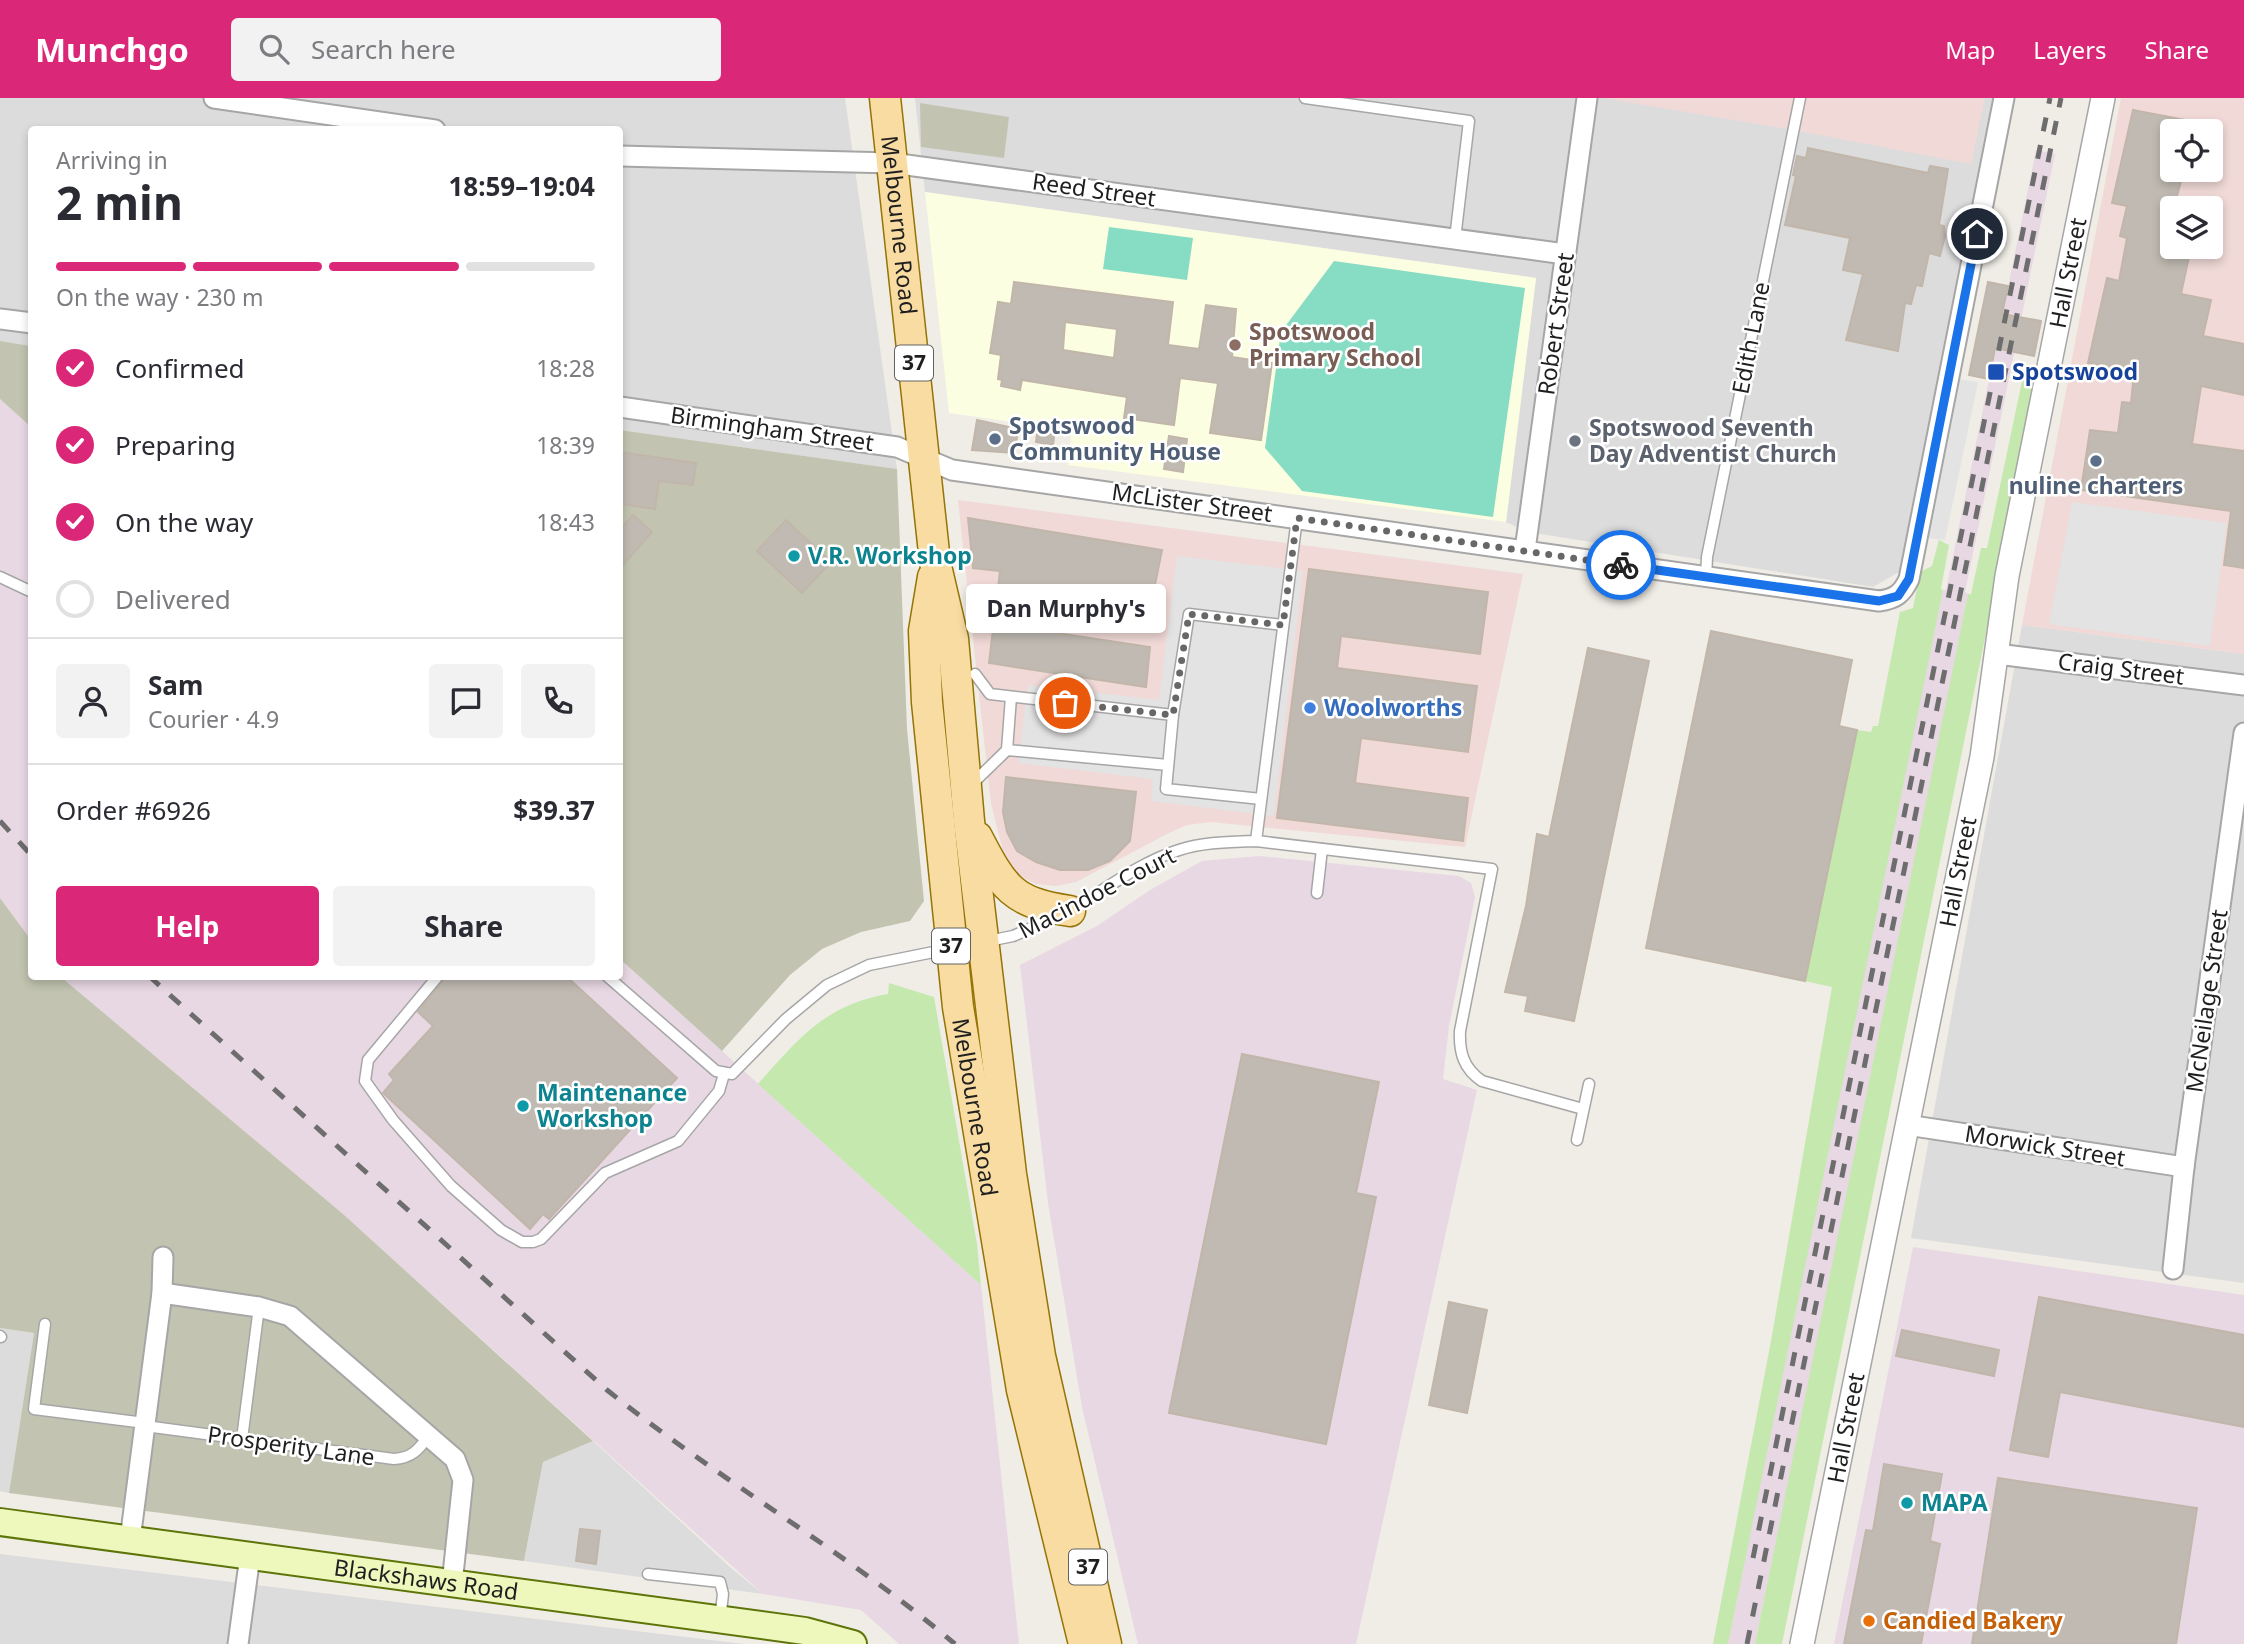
<!DOCTYPE html>
<html lang="en">
<head>
<meta charset="utf-8">
<style>
  body { margin:0; font-family:"Noto Sans",sans-serif; background:#f2f2f3; color:#2b2b33; height:100vh; display:flex; flex-direction:column; font-size:26px; white-space:nowrap }
  * { box-sizing:border-box; margin:0 }
  p { font-size:23px; color:#7c7c81 }
  .icon { flex:none; width:38px; height:38px; fill:none; stroke:currentColor; stroke-width:2; stroke-linecap:round; stroke-linejoin:round }
  .map { position:relative; flex:1; overflow:hidden }
  .panel { position:absolute; left:28px; top:28px; width:595px; height:854px; display:flex; flex-direction:column; background:#fff; border-radius:7px; box-shadow:0 4px 10px #0003 }
  .panel>* { flex:none }
  .buttons { position:absolute; left:2160px; top:21px; display:grid; gap:14px }
  .buttons a { display:grid; place-items:center; width:63px; height:63px; border-radius:7px; background:#fff; box-shadow:0 4px 10px #0003; font-size:35px }
  .pin { position:absolute; display:grid; place-items:center; width:60px; height:60px; color:#fff; margin:-30px; border:4px solid #fff; border-radius:50%; box-shadow:0 2px 7px #0007 }
  .courier { position:absolute; display:grid; place-items:center; width:70px; height:70px; margin:-35px; border:5px solid #1a73e8; border-radius:50%; background:#fff; color:#222; box-shadow:0 2px 9px #0007 }
  .bubble { position:absolute; height:49px; border-radius:7px; background:#fff; box-shadow:0 4px 10px #0003; font-size:23px; font-weight:700; line-height:49px; text-align:center }
  .summary em { font-style:normal; font-weight:700 }
  .summary div { display:flex; flex-direction:column-reverse }
  .summary { display:flex; align-items:center; justify-content:space-between; height:119px; padding:0 28px }
  h1 { font-size:46px; font-weight:700; line-height:52px }
  .bar { display:grid; grid-template-columns:repeat(4,1fr); gap:10px 7px; align-content:center; height:84px; padding:0 28px }
  .bar i { height:9px; border-radius:5px; background:#e1e1e2 }
  .bar .active { background:#db2777 }
  .bar p { grid-column:span 4 }
  .line { display:flex; align-items:center; gap:18px; padding:0 28px; border-top:2px solid #e1e1e2 }
  .line div { flex:1 }
  .round { display:grid; place-items:center; flex:none; width:74px; height:74px; border-radius:7px; background:#f2f2f3 }
  ol { padding:0 28px; list-style:none }
  li { display:flex; align-items:center; gap:21px; height:77px }
  li p { margin-inline-start:auto }
  li .icon { padding:7px; border-radius:50%; background:#db2777; color:#fff; stroke-width:4 }
  li:last-child { color:#7c7c81 }
  li i { width:38px; height:38px; border:4px solid #e1e1e2; border-radius:50% }
  .button { display:flex; gap:14px; margin-top:auto; padding:14px 28px }
  .button a { flex:1; height:80px; border-radius:7px; background:#db2777; color:#fff; font-size:28px; font-weight:700; line-height:80px; text-align:center }
  .button a+a { background:#f2f2f3; color:#2b2b33 }
  header { display:flex; align-items:center; gap:42px; box-sizing:border-box; height:98px; padding:0 35px; background:#db2777; color:#fff }
  header strong { font-size:33px }
  nav { display:flex; gap:38px; margin-inline-start:auto; font-size:24px }
  .search { width:490px; height:63px; background:#f2f2f3; display:flex; align-items:center; gap:18px; box-sizing:border-box; padding:0 24px; border-radius:7px; color:#7c7c81; font-size:26px }
  .map>svg:first-child { display:block }
</style>
</head>
<body>
<header>
<strong>Munchgo</strong>
<div class="search"><svg class="icon" aria-label="search" viewBox="0 0 24 24"><circle cx="10" cy="10" r="6"/><path d="M15 15l6 6"/></svg>Search here</div>
<nav><a>Map</a><a>Layers</a><a>Share</a></nav>
</header>
<div class="map">
<svg width="2244" height="1546" viewBox="0 0 2244 1546">
  <rect width="100%" height="100%" fill="#f0ede6"/>
  <g fill="#dddcdc">
    <path d="M0 0H845L897 371 620 332V32H32L31 248 0 243Z"/>
    <path d="M915 0H2000L1904 471 1873 489 1528 434 1506 424 1536 180 925 94Z"/>
    <path d="M2022 527 2244 556V1185L1911 1140Z"/>
    <path d="M0 1230 34 1235 9 1395 0 1393Z"/>
    <path d="M593 1343 731 1470 763 1496 524 1463 543 1364Z"/>
    <path d="M0 1456 744 1546H0Z"/>
  </g>
  <g fill="#f0d9d6" fill-rule="evenodd">
    <path d="M1604 0H1985L1971 66 1799 33Z"/>
    <path d="M2121 0H2244V556L2022 527ZM2172 33H2210V72H2172ZM2172 110H2210V149H2172Z"/>
    <path d="M958 402 1523 476 1465 749 1210 724 1187 727 1167 736 1076 784 1056 788 1036 786 1024 780 1013 771 1004 757 991 706Z"/>
  </g>
  <g fill="#e8d8e4">
    <path d="M2036 52 2055 56 1965 494 1968 496 1914 773 1755 1546H1728L1835 1009 1917 615 1943 492H1946Z"/>
    <path d="M0 301 31 329V842L0 800Z"/>
    <path d="M1259 758 1459 778 1471 785 1475 799 1449 928 1443 981 1477 992 1356 1546H1138L1082 1309 1048 1105 1020 867 1097 828 1150 792 1202 763Z"/>
    <path d="M620 861 981 1187 1019 1546H899L861 1512 763 1496 343 1116 61 879 620 878Z"/>
    <path d="M1913 1149 2244 1197V1546H1834Z"/>
  </g>
  <path fill="#fbfee1" d="M925 94 1536 180 1506 424 1068 367 1072 325 1056 324 1055 330 949 315Z"/>
  <g fill="#c2c4b1">
    <path d="M920 5 1009 19 1004 60 921 49Z"/>
    <path d="M0 243 31 248V329L0 301Z"/>
    <path d="M620 332 897 371 907 631 924 803 910 823 861 834 822 851 790 877 722 953 620 861Z"/>
    <path d="M0 800 31 842 32 878 61 879 343 1116 593 1343 543 1364 524 1463 9 1395 34 1235 0 1230Z"/>
  </g>
  <g fill="#c4e8ae">
    <path d="M2025 269 2032 270 2028 290 2035 292 1782 1546H1755L1968 496H1971L1981 450H1987Z"/>
    <path d="M1939 442 1949 447 1941 491 1943 492 1728 1546H1713L1771 1243 1832 889 1805 883 1857 632 1871 634 1873 628H1878L1900 514 1913 510 1920 474 1932 468Z"/>
    <path d="M889 885 934 899 977 1146 981 1187 758 986C799 940 825 907 888 896Z"/>
  </g>
  <g fill="#87dcc4">
    <path d="M1109 129 1193 140 1187 182 1103 171Z"/>
    <path d="M1334 163 1525 190 1493 419 1302 393 1265 350 1281 234Z"/>
  </g>
  <g fill="#e3e3e3">
    <path d="M1958 281 1978 284 1945 442 1927 440Z"/>
    <path d="M2072 404 2227 425 2210 548 2049 526Z"/>
    <path d="M1177 458 1303 473 1274 718 1151 703 1153 681 1018 665 1028 587 1159 602Z"/>
  </g>
  <g fill="#c0bab2" stroke="#c1b6a9" stroke-width="2" fill-rule="evenodd">
    <path d="M2133 12 2206 26 2205 33H2172V72H2184L2166 139 2172 140V149H2191L2181 196 2211 202 2203 238 2244 246V297L2201 288 2192 346 2244 353V470L2224 467 2231 413 2081 392 2090 332 2118 335 2122 304 2131 305 2134 275 2088 265 2107 180 2119 183 2127 140 2120 138 2127 108 2112 105Z"/>
    <path d="M1808 50 1928 75 1930 68 1948 71 1939 127 1944 128 1945 138 1940 158 1929 155 1922 188 1916 187 1911 206 1905 205 1898 253 1846 242 1863 176 1843 172 1850 140 1785 127 1796 78 1793 77 1797 58 1806 60Z"/>
    <path d="M1014 184 1173 204 1168 247 1199 251 1206 207 1236 211 1232 259 1272 265 1261 342 1210 335 1218 285 1180 280 1174 327 1124 320 1127 299 1022 282 1020 292 1001 288 1002 282 998 281 1001 257 990 255 998 204 1011 206ZM1065 224 1117 231 1114 260 1063 252Z"/>
    <path d="M1988 184 2008 188 2002 216 2041 223 2034 258 1995 250 1989 281 1969 277Z"/>
    <path d="M977 322 1018 331 1015 355 972 352Z"/>
    <path d="M1038 329 1055 331 1053 347 1036 344Z"/>
    <path d="M1169 338 1187 341 1183 374 1164 371Z"/>
    <path d="M620 354 696 365 693 387 659 383 655 411 620 406Z"/>
    <path d="M633 417 652 434 620 470V432Z"/>
    <path d="M968 420 1162 452 1150 512 1044 498 1037 532 1150 549 1146 589 989 565 1000 473 973 470Z"/>
    <path d="M786 422 831 464 802 495 757 453Z"/>
    <path d="M1309 471 1488 494 1480 556 1341 538 1337 570 1477 588 1468 654 1361 640 1355 685 1468 700 1463 743 1277 720Z"/>
    <path d="M1711 533 1852 562 1839 628 1857 632 1805 883 1646 850Z"/>
    <path d="M1588 550 1649 563 1574 923 1525 913 1528 898 1505 894 1526 808 1537 736 1549 739Z"/>
    <path d="M1006 679 1136 694 1130 743 1110 763 1088 772H1060L1036 764 1017 753 1007 734 1003 714Z"/>
    <path d="M447 878H566L677 980 549 1121 543 1116 530 1131 383 995 394 982 389 976 433 928 418 914Z"/>
    <path d="M1242 956 1379 984 1356 1095 1376 1099 1326 1346 1169 1315Z"/>
    <path d="M2039 1199 2244 1237V1329L2060 1294 2048 1359 2010 1352Z"/>
    <path d="M1449 1204 1487 1212 1467 1315 1429 1307Z"/>
    <path d="M1902 1232 1999 1252 1994 1278 1896 1258Z"/>
    <path d="M1884 1366 1942 1376 1930 1443 1940 1446 1921 1546H1844L1866 1432 1873 1433Z"/>
    <path d="M1998 1380 2197 1410 2176 1546H1972Z"/>
    <path d="M580 1431 600 1433 596 1466 576 1463Z"/>
  </g>
  <g fill="none" stroke-linecap="round" stroke-linejoin="round">
    <g stroke="#a6a6a6" stroke-width="13">
      <g id="service">
        <path d="M1305 0 1469 23 1455 141"/>
        <path d="M0 479 32 494"/>
        <path d="M1706 480 1707 459 1800 0"/>
        <path d="M975 576 990 596 1173 617"/>
        <path d="M1007 652 1011 599"/>
        <path d="M972 686 1007 652 1168 667"/>
        <path d="M1261 701 1166 691 1173 617 1189 516 1283 527"/>
        <path d="M1256 743 1297 420"/>
        <path d="M1317 795 1322 751"/>
        <path d="M1073 811C1107 790 1141 764 1179 752 1203 744 1230 744 1256 743L1492 771 1460 933C1459 955 1464 971 1482 983L1583 1011"/>
        <path d="M438 878 368 962 365 983 393 1022 451 1088 501 1132 522 1144H533L541 1141 605 1075 678 1043 719 993 724 976"/>
        <path d="M607 878 716 973 732 976 786 921 827 887 869 867 1013 838 1057 819"/>
        <path d="M1577 1042 1589 986"/>
        <path d="M45 1226 34 1311 145 1325"/>
        <path d="M0 1238 1 1239"/>
        <path d="M145 1328 394 1361C412 1360 418 1352 428 1339"/>
        <path d="M242 1341 259 1209"/>
        <path d="M648 1476 720 1484 723 1496 720 1522"/>
      </g>
    </g>
    <g stroke="#a6a6a6" stroke-width="23">
      <g id="minor">
        <path d="M214 0 435 32"/>
        <path d="M620 58 892 65 1565 156"/>
        <path d="M0 221 32 225"/>
        <path d="M620 309 897 349 952 372 1879 503C1895 501 1902 496 1909 481L2004 0"/>
        <path d="M1525 452 1587 0"/>
        <path d="M1997 556 2244 587"/>
        <path d="M1907 1027 2184 1069"/>
        <path d="M2173 1171 2184 1069 2244 635"/>
        <path d="M162 1195 259 1209 290 1218 455 1361 463 1382 452 1486"/>
        <path d="M130 1442 162 1195 163 1159"/>
        <path d="M238 1546 250 1458"/>
      </g>
    </g>
    <g stroke="#a6a6a6" stroke-width="26">
      <path id="tertiary" d="M1802 1546 1982 659 2007 478 2103 0"/>
    </g>
    <g stroke="#5d7409" stroke-width="30">
      <g id="secondary">
        <path id="s1" d="M0 1424 805 1533 853 1546"/>
      </g>
    </g>
    <g stroke="#957405" stroke-width="33">
      <g id="primary">
        <path id="s2" d="M885 0 935 464 953 541 969 723 1011 1076 1040 1258 1106 1546"/>
        <path id="s3" d="M933 479 924 533 927 604 958 909 1022 1292 1084 1546"/>
        <path d="M977 739C1003 789 1012 805 1070 813"/>
      </g>
    </g>
    <use href="#service" stroke="#fff" stroke-width="10"/>
    <use href="#minor" stroke="#fff" stroke-width="19"/>
    <use href="#tertiary" stroke="#fff" stroke-width="23"/>
    <use href="#secondary" stroke="#eef8bc" stroke-width="26"/>
    <use href="#primary" stroke="#f9dca2" stroke-width="30"/>
    <g stroke="#6d6d6d" stroke-width="5" stroke-dasharray="14 14" stroke-linecap="butt">
      <path d="M0 723 32 758"/>
      <path d="M149 878 607 1292C719 1382 845 1453 955 1546"/>
      <path d="M1753 1460 2050 0"/>
      <path d="M1747 1546 2061 0"/>
    </g>
  </g>
  <g fill="none" stroke-linecap="round" stroke-linejoin="round">
    <path stroke="#686765" stroke-width="7" stroke-dasharray="0 12.6" d="M1065 605 1173 617 1189 516 1283 527 1297 420 1621 467"/>
    <path stroke="#1a73e8" stroke-width="9" d="M1621 467 1879 503 1898 498 1909 481 1977 136"/>
  </g>
  <circle fill="#8d6e63" stroke="#fff" stroke-width="2.5" cx="1235" cy="247" r="7"/>
  <rect fill="#1a4fb4" stroke="#fff" stroke-width="2.5" x="1987" y="265" width="18" height="18" rx="3.5"/>
  <g fill="#5c6f8a" stroke="#fff" stroke-width="2.5">
    <circle cx="995" cy="341" r="7"/>
    <circle cx="2096" cy="363" r="7"/>
  </g>
  <circle fill="#6b7280" stroke="#fff" stroke-width="2.5" cx="1575" cy="343" r="7"/>
  <g fill="#0f9aa8" stroke="#fff" stroke-width="2.5">
    <circle cx="794" cy="458" r="7"/>
    <circle cx="523" cy="1008" r="7"/>
    <circle cx="1907" cy="1405" r="7"/>
  </g>
  <circle fill="#3f7fe0" stroke="#fff" stroke-width="2.5" cx="1310" cy="610" r="7"/>
  <circle fill="#e8710a" stroke="#fff" stroke-width="2.5" cx="1869" cy="1523" r="7"/>
  <g text-anchor="middle" stroke-width="5" stroke-linejoin="round" paint-order="stroke">
    <g fill="#fff" stroke="#626262" stroke-width="2">
      <rect x="895" y="247.5" width="38" height="35" rx="5"/>
      <rect x="932" y="830.5" width="38" height="35" rx="5"/>
      <rect x="1069" y="1451.5" width="38" height="35" rx="5"/>
    </g>
    <g font-size="21" font-weight="bold" fill="#1f1f1f">
      <text x="914" y="272">37</text>
      <text x="951" y="855">37</text>
      <text x="1088" y="1476">37</text>
    </g>
    <g font-size="23" fill="#1f1f1f" stroke="#fff">
      <text transform="translate(1094 92) rotate(8)" y="8">Reed Street</text>
      <text dy="8" stroke="none"><textPath href="#s2" startOffset="128">Melbourne Road</textPath></text>
      <text transform="translate(2068 175) rotate(-79)" y="8">Hall Street</text>
      <text transform="translate(1556 226) rotate(-82)" y="8">Robert Street</text>
      <text transform="translate(1751 240) rotate(-79)" y="8">Edith Lane</text>
      <text transform="translate(772 331) rotate(8)" y="8">Birmingham Street</text>
      <text transform="translate(1192 405) rotate(8)" y="8">McLister Street</text>
      <text transform="translate(2121 571) rotate(7)" y="8">Craig Street</text>
      <text transform="translate(1958 774) rotate(-79)" y="8">Hall Street</text>
      <text transform="translate(1097 795) rotate(-27)" y="8">Macindoe Court</text>
      <text transform="translate(2207 903) rotate(-82)" y="8">McNeilage Street</text>
      <text dy="8" stroke="none"><textPath href="#s3" startOffset="534">Melbourne Road</textPath></text>
      <text transform="translate(2045 1048) rotate(9)" y="8">Morwick Street</text>
      <text transform="translate(1846 1330) rotate(-79)" y="8">Hall Street</text>
      <text transform="translate(291 1348) rotate(8)" y="8">Prosperity Lane</text>
      <text dy="8" stroke="none"><textPath href="#s1" startOffset="430">Blackshaws Road</textPath></text>
    </g>
    <g font-size="23" font-weight="bold" fill="#785e54" stroke="#fff" text-anchor="start">
      <text x="1249" y="242">Spotswood<tspan x="1249" dy="26">Primary School</tspan></text>
    </g>
    <g font-size="23" font-weight="bold" fill="#164399" stroke="#fff" text-anchor="start">
      <text x="2012" y="282">Spotswood</text>
    </g>
    <g font-size="23" font-weight="bold" fill="#4e5e75" stroke="#fff" text-anchor="start">
      <text x="1009" y="336">Spotswood<tspan x="1009" dy="26">Community House</tspan></text>
      <text x="2096" y="396" text-anchor="middle">nuline charters</text>
    </g>
    <g font-size="23" font-weight="bold" fill="#5b616d" stroke="#fff" text-anchor="start">
      <text x="1589" y="338">Spotswood Seventh<tspan x="1589" dy="26">Day Adventist Church</tspan></text>
    </g>
    <g font-size="23" font-weight="bold" fill="#0d838f" stroke="#fff" text-anchor="start">
      <text x="808" y="466">V.R. Workshop</text>
      <text x="537" y="1003">Maintenance<tspan x="537" dy="26">Workshop</tspan></text>
      <text x="1921" y="1413">MAPA</text>
    </g>
    <g font-size="23" font-weight="bold" fill="#366cbe" stroke="#fff" text-anchor="start">
      <text x="1324" y="618">Woolworths</text>
    </g>
    <g font-size="23" font-weight="bold" fill="#c56008" stroke="#fff" text-anchor="start">
      <text x="1883" y="1531">Candied Bakery</text>
    </g>
  </g>
</svg>
<div class="buttons">
<a><svg class="icon" aria-label="locate" viewBox="0 0 24 24"><circle cx="12" cy="12" r="6"/><path d="M12 2v4M12 18v4M2 12h4M18 12h4"/></svg></a>
<a><svg class="icon" aria-label="layers" viewBox="0 0 24 24"><path d="M12 4l9 5-9 5-9-5zM3 14l9 5 9-5"/></svg></a>
</div>
<div class="pin" style="left:1065px;top:605px;background:#ea580c"><svg class="icon" aria-label="bag" viewBox="0 0 24 24"><path d="M5 8h14l-1 12H6zM9 8a3 3 0 0 1 6 0"/></svg></div>
<div class="pin" style="left:1977px;top:136px;background:#1f2937"><svg class="icon" aria-label="home" viewBox="0 0 24 24"><path d="M3 11l9-7 9 7M6 9v11h12V9"/></svg></div>
<div class="courier" style="left:1621px;top:467px"><svg class="icon" aria-label="bike" viewBox="0 0 24 24"><circle cx="6" cy="16" r="4"/><circle cx="18" cy="16" r="4"/><path d="M6 16l4-8h5l3 8M10 8l3 8H6M13 5h3"/></svg></div>
<div class="bubble" style="left:966px;top:486px;width:200px">Dan Murphy's</div>
<section class="panel">
<div class="summary"><div><h1>2 min</h1><p>Arriving in</p></div><em>18:59–19:04</em></div>
<div class="bar"><i class="active"></i><i class="active"></i><i class="active"></i><i></i><p>On the way · 230 m</p></div>
<ol>
<li><svg class="icon" aria-label="check" viewBox="0 0 24 24"><path d="M5 12l5 5 9-10"/></svg>Confirmed<p>18:28</p></li>
<li><svg class="icon" aria-label="check" viewBox="0 0 24 24"><path d="M5 12l5 5 9-10"/></svg>Preparing<p>18:39</p></li>
<li><svg class="icon" aria-label="check" viewBox="0 0 24 24"><path d="M5 12l5 5 9-10"/></svg>On the way<p>18:43</p></li>
<li><i></i>Delivered</li>
</ol>
<div class="line" style="height:126px"><a class="round"><svg class="icon" aria-label="person" viewBox="0 0 24 24"><circle cx="12" cy="8" r="4"/><path d="M4 21q1-7 8-7t8 7"/></svg></a><div><b>Sam</b><p>Courier · 4.9</p></div><a class="round"><svg class="icon" aria-label="chat" viewBox="0 0 24 24"><path d="M4 5h16v11H9l-5 4z"/></svg></a><a class="round"><svg class="icon" aria-label="phone" viewBox="0 0 24 24"><path d="M5 4h4l2 5-3 2q2 4 5 5l2-3 5 2v4C11 20 4 13 5 4z"/></svg></a></div>
<div class="line" style="height:91px"><div>Order #6926</div><b>$39.37</b></div>
<div class="button"><a>Help</a><a>Share</a></div>
</section>
</div>
</body>
</html>
